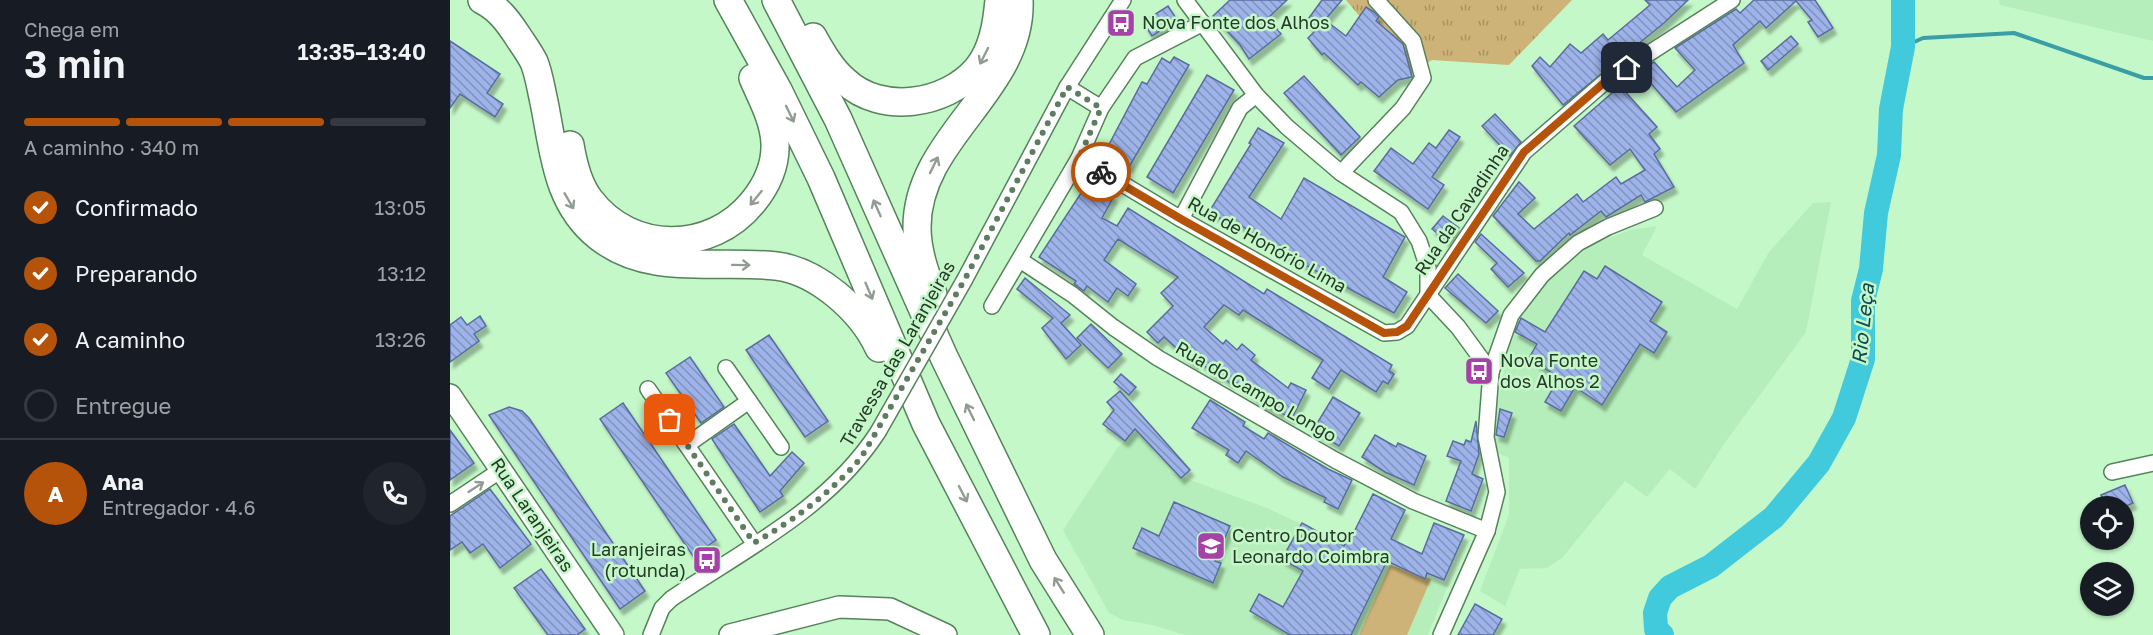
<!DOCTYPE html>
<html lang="pt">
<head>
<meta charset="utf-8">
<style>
  body { margin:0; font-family:"Golos Text",sans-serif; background:#20242c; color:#f1f3f6; height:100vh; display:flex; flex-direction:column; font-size:22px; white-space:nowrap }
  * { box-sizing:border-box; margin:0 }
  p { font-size:20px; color:#9ea1a6 }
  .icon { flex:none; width:33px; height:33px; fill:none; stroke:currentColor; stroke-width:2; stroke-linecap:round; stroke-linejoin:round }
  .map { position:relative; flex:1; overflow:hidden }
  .drawer { display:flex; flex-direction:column; background:#171b24; width:450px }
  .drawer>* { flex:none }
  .buttons { position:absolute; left:1630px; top:496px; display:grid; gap:12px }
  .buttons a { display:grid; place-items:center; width:54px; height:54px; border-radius:50%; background:#171b24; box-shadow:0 2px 4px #0004; font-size:30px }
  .pin { position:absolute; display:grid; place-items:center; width:51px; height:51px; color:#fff; margin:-26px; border-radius:12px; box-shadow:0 3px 9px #0006 }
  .courier { position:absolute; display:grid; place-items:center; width:60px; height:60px; margin:-30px; border:4px solid #b45309; border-radius:50%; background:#fff; color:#222; box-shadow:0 2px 8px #0007 }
  .headline em { font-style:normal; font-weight:600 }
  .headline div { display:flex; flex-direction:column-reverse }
  .headline { display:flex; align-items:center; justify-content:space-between; height:102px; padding:0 24px }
  h1 { font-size:39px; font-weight:600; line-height:45px }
  .bar { display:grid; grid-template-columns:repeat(4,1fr); gap:9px 6px; align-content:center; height:72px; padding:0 24px }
  .bar i { height:8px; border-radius:4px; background:#363941 }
  .bar .current { background:#b45309 }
  .bar p { grid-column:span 4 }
  .line { display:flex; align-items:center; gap:15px; padding:0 24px; border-top:2px solid #363941 }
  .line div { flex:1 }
  .round { display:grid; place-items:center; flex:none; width:63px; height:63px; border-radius:32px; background:#20242c }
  ol { padding:0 24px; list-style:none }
  li { display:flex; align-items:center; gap:18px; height:66px }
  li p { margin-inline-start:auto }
  li .icon { padding:6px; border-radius:50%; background:#b45309; color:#fff; stroke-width:4 }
  li:last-child { color:#9ea1a6 }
  li i { width:33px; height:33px; border:3px solid #363941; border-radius:50% }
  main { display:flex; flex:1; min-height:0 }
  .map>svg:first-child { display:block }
</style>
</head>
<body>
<main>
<section class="drawer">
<div class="headline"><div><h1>3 min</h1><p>Chega em</p></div><em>13:35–13:40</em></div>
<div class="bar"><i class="current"></i><i class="current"></i><i class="current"></i><i></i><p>A caminho · 340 m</p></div>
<ol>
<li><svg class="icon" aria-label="check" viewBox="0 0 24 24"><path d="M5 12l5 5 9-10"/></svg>Confirmado<p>13:05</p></li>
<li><svg class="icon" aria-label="check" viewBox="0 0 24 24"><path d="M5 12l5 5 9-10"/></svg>Preparando<p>13:12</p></li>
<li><svg class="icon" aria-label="check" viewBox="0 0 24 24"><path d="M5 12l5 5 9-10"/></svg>A caminho<p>13:26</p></li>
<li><i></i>Entregue</li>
</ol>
<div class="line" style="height:108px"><b class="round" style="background:#b45309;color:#fff">A</b><div><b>Ana</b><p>Entregador · 4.6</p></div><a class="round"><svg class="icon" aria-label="phone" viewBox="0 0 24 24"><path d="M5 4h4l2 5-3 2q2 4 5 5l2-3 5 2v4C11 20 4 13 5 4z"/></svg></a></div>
</section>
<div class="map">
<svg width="1703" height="635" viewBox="0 0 1703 635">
  <defs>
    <pattern id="grass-tufts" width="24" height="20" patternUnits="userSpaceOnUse" patternTransform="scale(1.5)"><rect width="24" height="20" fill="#cdb377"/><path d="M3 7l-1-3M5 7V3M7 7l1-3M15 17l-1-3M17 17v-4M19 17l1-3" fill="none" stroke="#a69362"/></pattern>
    <pattern id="building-back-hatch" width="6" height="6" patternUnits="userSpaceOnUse" patternTransform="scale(1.5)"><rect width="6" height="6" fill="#9db3e9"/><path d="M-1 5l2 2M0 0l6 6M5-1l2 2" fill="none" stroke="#8093bd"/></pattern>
    <filter id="shadow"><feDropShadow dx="3.5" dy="6" stdDeviation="1.5" flood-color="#0004"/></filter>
  </defs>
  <rect width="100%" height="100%" fill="#c5f8c9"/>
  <g fill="#b5eeba">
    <path d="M1549 0H1703V41L1550 5Z"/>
    <path d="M1381 202 1356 332 1274 444 1245 489 1220 469 1197 497 1175 481 1112 558 1097 568 1070 569 1055 606 1030 591 1059 515V458L1043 451 1041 438 1059 343 1070 317 1092 286 1141 245 1180 230 1207 226 1192 255 1287 309 1319 252 1363 203Z"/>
    <path d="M692 426 703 452 719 472 817 508 935 563 998 585 978 635H735L702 625 673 620 659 613 613 530 668 447Z"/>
  </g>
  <path fill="url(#grass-tufts)" d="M896 0H1122L1059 65 982 60 952 79 934 46Z"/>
  <path fill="#cdb377" d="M940 565 981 579 957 635H909Z"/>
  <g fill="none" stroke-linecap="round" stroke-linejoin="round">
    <path stroke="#399ea5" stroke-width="4" d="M1453 47 1473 38 1564 33 1694 78H1703"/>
    <path stroke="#41cadb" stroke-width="24" d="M1212 635 1206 629 1205 613 1210 598 1220 587 1261 566 1324 517 1369 463 1394 418 1413 359V301L1421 269 1426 213 1439 155 1441 109 1453 47V0"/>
  </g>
  <g fill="url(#building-back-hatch)" stroke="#596d9e" stroke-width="1.5" filter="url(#shadow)">
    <path d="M780 0H837L818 18 831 34 799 59 790 45 763 16Z"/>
    <path d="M872 0H892L875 20 896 36 916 7 924 12 929 17 926 21 953 44 962 77 948 80 929 97 911 82 908 85 874 53 872 55 858 38 865 31 856 22Z"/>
    <path d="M1195 0H1238L1214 23 1113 105 1082 66 1090 57 1100 67 1120 44 1131 53 1153 34 1158 40 1200 5Z"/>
    <path d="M1304 0H1365L1383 28 1368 37 1358 22 1362 20 1346 1 1316 28 1310 21 1283 45 1294 63 1226 112 1190 71 1204 62 1227 87 1245 70 1225 48 1286 9 1290 13Z"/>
    <path d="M718 6 727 20 702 36 693 22Z"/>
    <path d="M1341 36 1348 44 1318 70 1311 61Z"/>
    <path d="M0 41 50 74 37 93 53 104 45 117 10 94 0 108Z"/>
    <path d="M724 57 739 65 679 167 654 154 692 82 697 84 712 58 720 63Z"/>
    <path d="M757 75 784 90 723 193 697 177Z"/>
    <path d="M854 76 910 137 891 155 834 93Z"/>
    <path d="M1170 86 1207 127 1199 134 1210 149 1204 154 1224 187 1195 202 1191 195 1156 217 1151 211 1120 235 1119 233 1090 261H1086L1043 216 1069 182 1085 198 1068 214 1084 229 1127 194 1133 202 1166 177 1171 184 1195 170 1180 149 1160 165 1124 126Z"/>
    <path d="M1045 114 1071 142 1060 156 1032 126Z"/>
    <path d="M808 128 834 143 799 197 831 219 854 178 955 237 933 277 957 292 944 313 833 253 786 222 784 226 759 212 801 144 799 143Z"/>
    <path d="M999 130 1010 137 982 177 994 185 978 209 924 171 941 148 963 164 979 143 986 148Z"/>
    <path d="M639 181 664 196 652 218 667 226 678 208 814 294 817 289 942 365 939 371 944 374 938 384 933 381 926 392 891 370 879 389 862 378 873 360 793 310 789 315 774 305 754 327 773 344 776 340 787 350 792 344 805 355 801 360 838 388 841 383 856 390 842 418 816 406 783 380 780 383 770 374 767 377 748 360 744 364 714 337 708 343 697 332 723 306 711 293 728 277 668 239 654 260 686 284 678 296 667 288 658 302 637 286 634 291 631 289 624 284 626 281 589 257Z"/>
    <path d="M993 216 1009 228 998 242 982 229Z"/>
    <path d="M1031 234 1074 273 1058 287 1041 269 1047 263 1025 242Z"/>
    <path d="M1155 266 1212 302 1200 321 1217 332 1204 353 1190 344 1152 405 1125 387 1111 411 1095 402 1109 378 1079 358 1087 344 1065 332 1071 318 1095 332 1134 271 1147 279Z"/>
    <path d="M1008 274 1048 311 1036 323 995 288Z"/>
    <path d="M575 278 620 315 611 323 631 345 616 359 592 328 603 318 567 289Z"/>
    <path d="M30 316 36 326 24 334 29 341 0 362V325L11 317 17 325Z"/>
    <path d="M641 324 672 354 658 368 627 338Z"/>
    <path d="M319 335 378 421 355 437 296 350Z"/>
    <path d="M240 357 274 407 251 423 216 373Z"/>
    <path d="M671 374 686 387 679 395 664 382Z"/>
    <path d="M670 391 740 470 731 478 685 429 675 441 653 424 664 410 657 402Z"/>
    <path d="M883 397 910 413 889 446 863 430Z"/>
    <path d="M760 400 795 422 793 426 814 439 818 433 878 469 902 480 888 509 874 502 876 498 833 477 796 451 788 463 776 455 779 450 742 428Z"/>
    <path d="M173 403 266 540 243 556 150 419Z"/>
    <path d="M59 407 72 411 79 418 195 591 170 609 39 415Z"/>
    <path d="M1050 409 1062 413 1054 437 1046 435Z"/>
    <path d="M1026 421 1029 454 1022 474 1033 479 1021 511 996 501 1011 461 997 456 1003 441 1014 445 1016 440 1021 442Z"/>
    <path d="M284 424 320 476 342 452 354 463 330 491 333 496 310 512 262 439Z"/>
    <path d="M0 430 24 463 0 480Z"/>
    <path d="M925 435 946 447 948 443 976 456 964 485 935 472 912 457Z"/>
    <path d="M1675 485 1683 503 1674 507H1656L1651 495Z"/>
    <path d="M40 489 81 544 50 568 33 544 20 553 12 542 0 550V516Z"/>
    <path d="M923 494 955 510 941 539 972 554 984 523 1014 535 994 580 977 573 975 579 937 561 901 635H840L800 611 809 594 833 607 853 571 832 559 852 523 894 546 900 531 904 532Z"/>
    <path d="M724 502 780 526 765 561 771 563 763 583 683 548 692 528 709 536Z"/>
    <path d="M91 569 135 629 127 635H98L64 588Z"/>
    <path d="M1025 604 1052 619 1043 635H1008Z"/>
  </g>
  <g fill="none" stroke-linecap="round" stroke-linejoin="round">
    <g stroke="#55835a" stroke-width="18">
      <g id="street">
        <path d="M735 0 806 95 837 127 891 173 951 212 969 241 978 268V295L1008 327 1041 372"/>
        <path d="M617 87 651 108 685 58 753 23"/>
        <path d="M629 158 731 219 934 333 947 332 957 326 1074 152 1156 81 1282 0"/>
        <path d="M891 173 953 108 973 78 963 41 926 0"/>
        <path d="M731 219 790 108 806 95"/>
        <path d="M570 260 623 295 663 327 708 358 885 460 963 501 1037 531"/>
        <path d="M515 279 617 87 673 0"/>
        <path d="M542 306 629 158 651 108"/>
        <path d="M276 368 331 447"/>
        <path d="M198 389 304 543"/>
        <path d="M237 445 299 401"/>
        <path d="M1662 472 1703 463"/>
        <path d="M0 504 51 470"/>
        <path d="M201 635 212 608 221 599C295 549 378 509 428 432"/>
        <path d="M991 635 1037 531 1047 492 1036 437 1041 372 1061 315 1092 275 1128 243 1158 227 1205 208"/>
      </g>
    </g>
    <g stroke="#55835a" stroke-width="24">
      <g id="secondary">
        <path d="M0 395 163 635"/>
        <path d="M280 635 389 607 440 609 496 635"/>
      </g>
    </g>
    <g stroke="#55835a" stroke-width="30">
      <g id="highway">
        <path d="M32 0C48 8 57 20 67 35 72 43 79 52 84 62 89 74 91 89 94 102 104 151 106 203 149 237 200 277 266 259 326 266 368 271 412 311 429 348"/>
        <path d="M278 0 328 90 371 178 476 424 586 635"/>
        <path d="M326 0 388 119 494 357 593 560 640 635"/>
        <path d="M363 37C372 53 381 69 395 81 431 115 496 105 527 69 543 50 547 23 549 0"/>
        <path d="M120 145C123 163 128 185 140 200 181 254 261 254 303 202 316 186 326 165 325 143 324 120 312 99 303 78"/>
        <path d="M483 294C475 273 467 251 467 227 467 137 573 90 569 0"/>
      </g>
    </g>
    <use href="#street" stroke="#fff" stroke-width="15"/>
    <use href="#secondary" stroke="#fff" stroke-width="21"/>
    <use href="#highway" stroke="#fff" stroke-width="27"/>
    <g stroke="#55835a" stroke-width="18" stroke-linecap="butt">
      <path id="street-bridge" d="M428 432 515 279"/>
    </g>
    <use href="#street-bridge" stroke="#fff" stroke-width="15"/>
  </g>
  <defs><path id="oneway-shaft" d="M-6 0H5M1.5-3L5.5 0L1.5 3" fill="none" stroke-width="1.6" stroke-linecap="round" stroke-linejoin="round" transform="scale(1.5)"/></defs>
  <g stroke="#929c93">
    <use href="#oneway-shaft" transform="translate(534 56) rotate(117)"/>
    <use href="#oneway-shaft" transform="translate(340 114) rotate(64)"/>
    <use href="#oneway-shaft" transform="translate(484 165) rotate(-64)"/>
    <use href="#oneway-shaft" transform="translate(306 198) rotate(129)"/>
    <use href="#oneway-shaft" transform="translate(119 201) rotate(60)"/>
    <use href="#oneway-shaft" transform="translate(427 208) rotate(-114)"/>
    <use href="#oneway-shaft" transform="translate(291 265) rotate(1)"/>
    <use href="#oneway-shaft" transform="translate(419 291) rotate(67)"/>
    <use href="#oneway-shaft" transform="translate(520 412) rotate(-116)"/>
    <use href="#oneway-shaft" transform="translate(26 487) rotate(-33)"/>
    <use href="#oneway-shaft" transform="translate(513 494) rotate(63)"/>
    <use href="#oneway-shaft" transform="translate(609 585) rotate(-122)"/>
  </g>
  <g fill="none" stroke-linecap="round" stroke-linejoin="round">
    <path stroke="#5d7c60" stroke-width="6" stroke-dasharray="0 10.8" d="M220 420 304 543C347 518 378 495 411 458L515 279 617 87 651 108 629 158 651 172"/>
    <path stroke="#b45309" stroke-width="8" d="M651 172 731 219 934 333 947 332 957 326 1074 152 1156 81 1177 68"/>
  </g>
  <defs>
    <g id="bus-square" transform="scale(1.5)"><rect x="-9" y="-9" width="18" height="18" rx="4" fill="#a642a7" stroke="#c5f8c9"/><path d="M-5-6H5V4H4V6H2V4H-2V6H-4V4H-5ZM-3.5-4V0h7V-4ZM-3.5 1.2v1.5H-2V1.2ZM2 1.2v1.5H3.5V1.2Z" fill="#fff"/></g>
    <g id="school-square" transform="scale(1.5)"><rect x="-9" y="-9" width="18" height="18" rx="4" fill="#a642a7" stroke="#c5f8c9"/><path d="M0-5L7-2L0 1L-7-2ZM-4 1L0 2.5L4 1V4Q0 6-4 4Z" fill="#fff"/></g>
  </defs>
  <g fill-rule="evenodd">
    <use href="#bus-square" x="671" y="23"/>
    <use href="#bus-square" x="1029" y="371"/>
    <use href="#school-square" x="761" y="546"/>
    <use href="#bus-square" x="257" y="560"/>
  </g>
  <g text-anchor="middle" stroke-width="5" stroke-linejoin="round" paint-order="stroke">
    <g font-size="18" fill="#253927" stroke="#c5f8c9" text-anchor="start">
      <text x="692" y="29">Nova Fonte dos Alhos</text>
      <text x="1050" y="367">Nova Fonte<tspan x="1050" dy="21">dos Alhos 2</tspan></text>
      <text x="782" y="542">Centro Doutor<tspan x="782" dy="21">Leonardo Coimbra</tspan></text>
      <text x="236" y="556" text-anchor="end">Laranjeiras<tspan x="236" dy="21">(rotunda)</tspan></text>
    </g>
    <g font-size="18" fill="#253927" stroke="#c5f8c9">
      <text transform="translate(1012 210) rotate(-56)" y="6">Rua da Cavadinha</text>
      <text transform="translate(817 245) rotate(29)" y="6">Rua de Honório Lima</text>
      <text transform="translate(448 354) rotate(-60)" y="6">Travessa das Laranjeiras</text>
      <text transform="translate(806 392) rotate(30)" y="6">Rua do Campo Longo</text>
      <text transform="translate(82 515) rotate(56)" y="6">Rua Laranjeiras</text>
    </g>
    <g font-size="20" font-style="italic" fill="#0d4950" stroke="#c5f8c9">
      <text transform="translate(1413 324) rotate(-84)" y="7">Rio Leça</text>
    </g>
  </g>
</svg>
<div class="buttons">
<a><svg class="icon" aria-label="locate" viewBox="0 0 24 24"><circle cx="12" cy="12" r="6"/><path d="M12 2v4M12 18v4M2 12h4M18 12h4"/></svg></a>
<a><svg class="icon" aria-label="layers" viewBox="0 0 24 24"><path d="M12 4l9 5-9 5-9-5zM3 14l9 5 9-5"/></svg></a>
</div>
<div class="pin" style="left:220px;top:420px;background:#ea580c"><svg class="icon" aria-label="bag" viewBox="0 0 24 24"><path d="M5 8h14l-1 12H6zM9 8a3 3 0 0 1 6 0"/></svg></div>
<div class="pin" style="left:1177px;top:68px;background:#1f2937"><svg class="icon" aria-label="home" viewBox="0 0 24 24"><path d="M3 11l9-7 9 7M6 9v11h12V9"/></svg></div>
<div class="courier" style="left:651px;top:172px"><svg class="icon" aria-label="bike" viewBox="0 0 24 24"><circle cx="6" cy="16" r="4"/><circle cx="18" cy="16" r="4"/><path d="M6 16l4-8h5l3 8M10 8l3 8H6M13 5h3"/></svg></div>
</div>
</main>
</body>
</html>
